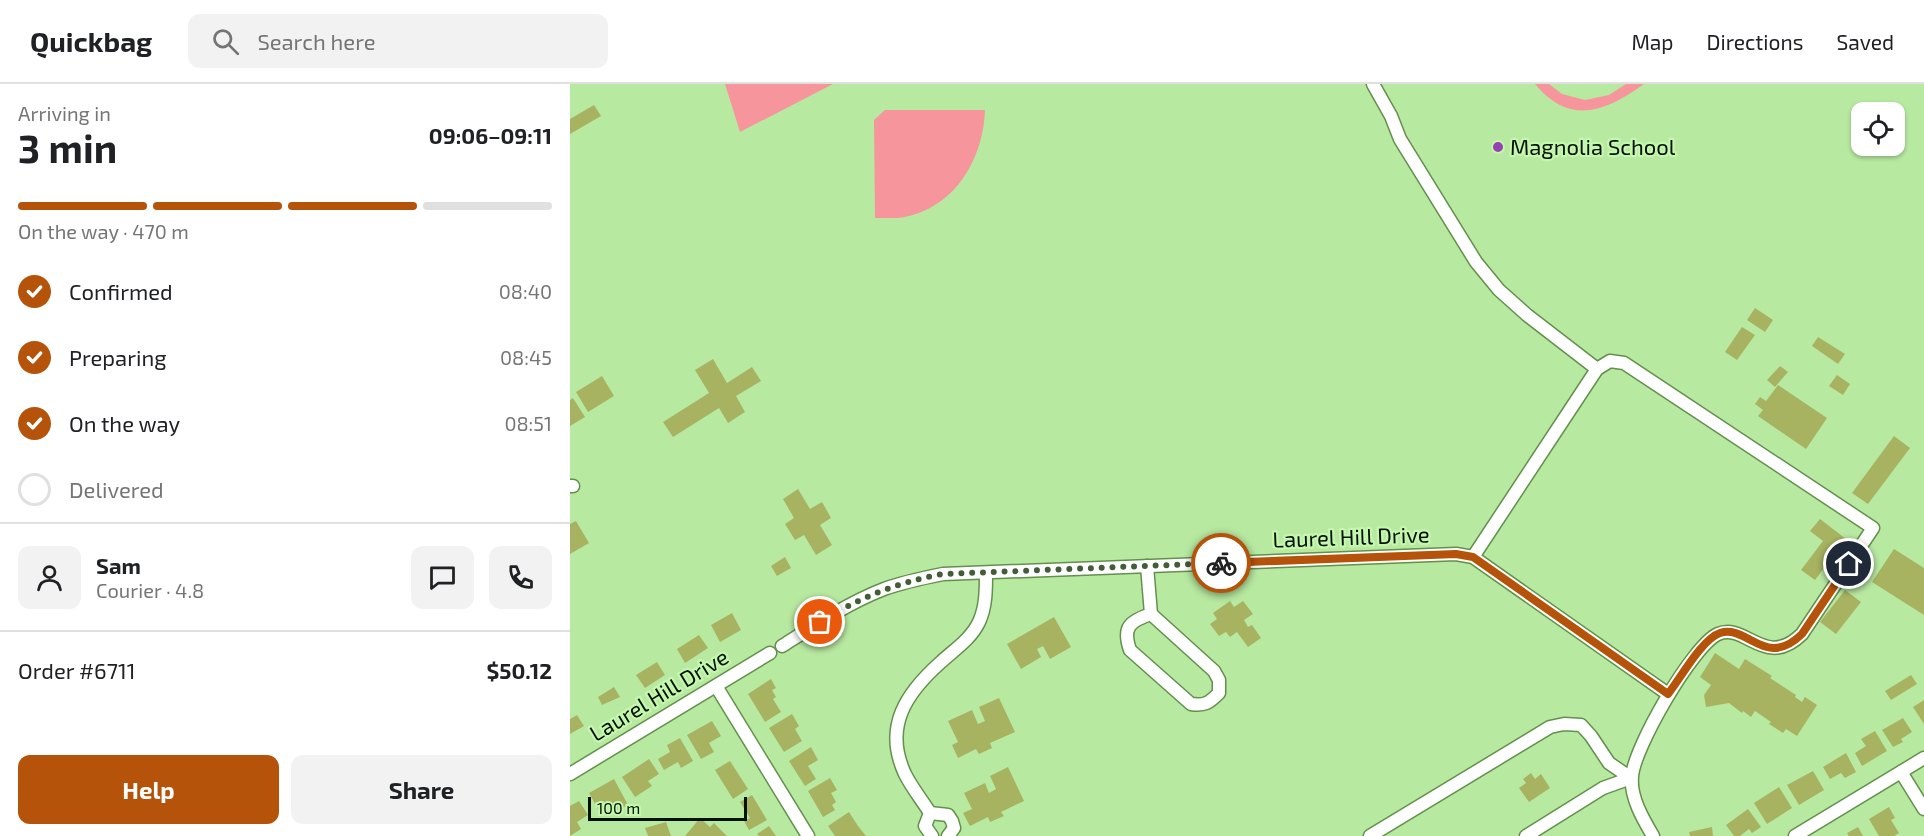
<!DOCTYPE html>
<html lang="en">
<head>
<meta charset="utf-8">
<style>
  body { margin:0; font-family:"Exo 2",sans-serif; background:#f2f2f2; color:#202124; height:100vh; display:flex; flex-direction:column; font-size:22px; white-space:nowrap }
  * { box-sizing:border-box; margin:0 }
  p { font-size:20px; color:#757577 }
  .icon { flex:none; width:33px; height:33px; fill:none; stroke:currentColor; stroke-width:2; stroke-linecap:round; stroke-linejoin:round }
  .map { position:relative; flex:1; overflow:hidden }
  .sheet { display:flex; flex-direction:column; background:#fff; width:570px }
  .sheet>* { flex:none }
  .tools { position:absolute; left:1281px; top:18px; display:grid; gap:12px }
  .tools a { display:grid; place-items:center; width:54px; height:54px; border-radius:12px; background:#fff; box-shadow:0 2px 4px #0004; font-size:30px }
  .scale { position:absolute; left:18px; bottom:15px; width:159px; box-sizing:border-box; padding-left:6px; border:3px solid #021100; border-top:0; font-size:16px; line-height:21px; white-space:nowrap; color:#021100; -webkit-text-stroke:4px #c5f7ae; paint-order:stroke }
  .pin { position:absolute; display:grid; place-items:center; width:51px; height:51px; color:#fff; margin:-26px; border:3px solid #fff; border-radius:50%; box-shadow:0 2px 6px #0007 }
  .courier { position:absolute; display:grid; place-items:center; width:60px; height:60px; margin:-30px; border:4px solid #b45309; border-radius:50%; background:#fff; color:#222; box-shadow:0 2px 8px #0007 }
  .headline em { font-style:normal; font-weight:700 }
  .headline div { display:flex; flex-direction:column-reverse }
  .headline { display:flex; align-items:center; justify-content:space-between; height:102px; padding:0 18px }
  h1 { font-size:39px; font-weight:700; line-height:45px }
  .bar { display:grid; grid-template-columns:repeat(4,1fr); gap:9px 6px; align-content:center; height:72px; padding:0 18px }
  .bar i { height:8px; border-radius:4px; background:#e0e0e0 }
  .bar .selected { background:#b45309 }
  .bar p { grid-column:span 4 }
  .line { display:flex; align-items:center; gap:15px; padding:0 18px; border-top:2px solid #e0e0e0 }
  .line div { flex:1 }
  .round { display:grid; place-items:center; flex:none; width:63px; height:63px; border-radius:12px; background:#f2f2f2 }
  ol { padding:0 18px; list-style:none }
  li { display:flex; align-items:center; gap:18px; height:66px }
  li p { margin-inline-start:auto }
  li .icon { padding:6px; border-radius:50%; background:#b45309; color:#fff; stroke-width:4 }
  li:last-child { color:#757577 }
  li i { width:33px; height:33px; border:3px solid #e0e0e0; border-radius:50% }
  .primary-button { display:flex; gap:12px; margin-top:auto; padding:12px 18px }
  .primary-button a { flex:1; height:69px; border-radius:12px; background:#b45309; color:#fff; font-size:24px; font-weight:700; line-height:69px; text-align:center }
  .primary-button a+a { background:#f2f2f2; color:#202124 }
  header { display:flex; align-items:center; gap:36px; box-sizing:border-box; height:84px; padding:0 30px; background:#fff; border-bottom:2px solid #e0e0e0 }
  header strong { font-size:28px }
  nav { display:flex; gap:33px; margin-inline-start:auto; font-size:21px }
  .search { width:420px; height:54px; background:#f2f2f2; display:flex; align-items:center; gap:15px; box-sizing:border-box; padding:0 21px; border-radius:12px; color:#757577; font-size:22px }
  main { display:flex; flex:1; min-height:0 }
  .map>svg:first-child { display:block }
</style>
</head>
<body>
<header>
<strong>Quickbag</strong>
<div class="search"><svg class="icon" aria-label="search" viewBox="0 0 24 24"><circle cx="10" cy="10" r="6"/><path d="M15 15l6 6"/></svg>Search here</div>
<nav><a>Map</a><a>Directions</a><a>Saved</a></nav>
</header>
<main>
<section class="sheet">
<div class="headline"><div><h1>3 min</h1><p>Arriving in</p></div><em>09:06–09:11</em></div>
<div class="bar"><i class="selected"></i><i class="selected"></i><i class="selected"></i><i></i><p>On the way · 470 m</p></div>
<ol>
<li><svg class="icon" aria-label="check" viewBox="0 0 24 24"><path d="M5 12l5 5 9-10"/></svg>Confirmed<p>08:40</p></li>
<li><svg class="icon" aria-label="check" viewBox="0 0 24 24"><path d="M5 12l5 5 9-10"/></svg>Preparing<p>08:45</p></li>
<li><svg class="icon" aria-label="check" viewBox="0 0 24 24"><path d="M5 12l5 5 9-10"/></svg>On the way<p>08:51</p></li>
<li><i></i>Delivered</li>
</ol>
<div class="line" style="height:108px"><a class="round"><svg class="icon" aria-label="person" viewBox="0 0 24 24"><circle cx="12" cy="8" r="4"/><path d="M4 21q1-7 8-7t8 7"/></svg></a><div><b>Sam</b><p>Courier · 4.8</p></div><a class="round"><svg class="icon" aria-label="chat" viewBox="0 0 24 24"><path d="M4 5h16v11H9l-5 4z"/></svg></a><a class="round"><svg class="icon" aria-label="phone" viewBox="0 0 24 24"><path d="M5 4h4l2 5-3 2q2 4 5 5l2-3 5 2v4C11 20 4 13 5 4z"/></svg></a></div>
<div class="line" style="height:78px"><div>Order #6711</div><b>$50.12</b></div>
<div class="primary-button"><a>Help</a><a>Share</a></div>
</section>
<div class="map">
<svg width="1354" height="752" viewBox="0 0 1354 752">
  <rect width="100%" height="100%" fill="#b8e9a1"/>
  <g fill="#f6969c">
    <path d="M155 0H263L170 48Z"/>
    <path d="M965 0H979L992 10 1015 16 1039 11 1056 0H1074C1036 27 1001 43 965 0Z"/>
    <path d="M315 26H415C413 77 383 127 328 134 320 134 312 134 305 134L304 36Z"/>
  </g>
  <g fill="#a7b360">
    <path d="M24 21 31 32 0 50V35Z"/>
    <path d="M1185 224 1203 236 1195 248 1177 236Z"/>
    <path d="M1172 243 1185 251 1167 276 1155 268Z"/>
    <path d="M1248 253 1275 270 1268 280 1242 262Z"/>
    <path d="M143 275 157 299 182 283 191 297 166 312 175 328 158 339 149 324 103 353 93 338 139 309 125 286Z"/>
    <path d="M1210 282 1218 288 1205 303 1197 296Z"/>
    <path d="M1267 291 1280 300 1273 311 1259 302Z"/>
    <path d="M32 292 44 312 18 328 6 308Z"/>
    <path d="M1208 301 1257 334 1236 365 1188 332 1193 326 1185 320 1190 313 1196 317Z"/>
    <path d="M3 314 15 333 0 342V316Z"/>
    <path d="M1324 352 1340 364 1298 420 1282 409Z"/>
    <path d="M228 405 240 425 252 418 261 434 250 441 262 461 246 471 234 451 225 456 215 440 224 434 213 415Z"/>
    <path d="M1250 435 1276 455 1245 496 1231 486 1253 457 1240 447Z"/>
    <path d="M6 437 19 459 0 470V440Z"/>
    <path d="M1324 465 1354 484V531L1302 498Z"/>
    <path d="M215 473 221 484 207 492 201 482Z"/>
    <path d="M1275 506 1291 518 1266 550 1250 538Z"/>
    <path d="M660 517 664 523 673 517 683 530 674 536 678 543 682 541 691 554 678 563 667 548 660 553 656 548 649 552 640 540 647 535 643 529Z"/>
    <path d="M162 529 171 546 150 558 141 541Z"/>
    <path d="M484 533 501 563 480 575 473 562 467 565 471 573 451 585 437 560Z"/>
    <path d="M129 551 138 564 115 579 107 565Z"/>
    <path d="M1145 569 1169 585 1175 575 1202 592 1200 594 1226 611 1225 613 1232 618 1235 613 1247 621 1227 652 1216 645 1213 649 1199 640 1201 638 1185 627 1181 633 1173 627 1172 629 1159 619 1136 623 1134 611 1141 601 1130 593Z"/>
    <path d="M87 578 95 591 75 604 66 591Z"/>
    <path d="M1341 591 1347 600 1321 616 1315 607Z"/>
    <path d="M201 595 206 604 202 606 206 613 203 615 211 628 195 638 178 610Z"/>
    <path d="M44 603 50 613 32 621 28 613Z"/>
    <path d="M429 614 445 648 420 659 422 664 409 670 406 665 388 674 382 661 388 658 378 637 402 626 408 640 415 637 409 623Z"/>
    <path d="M1354 616V640L1343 623Z"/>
    <path d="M222 630 229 642 225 645 232 657 214 668 199 644Z"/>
    <path d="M7 631 14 642 0 650V635Z"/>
    <path d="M1333 634 1342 648 1331 655 1333 658 1323 663 1312 646Z"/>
    <path d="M142 637 151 652 139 659 144 668 131 675 117 651Z"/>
    <path d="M1305 647 1317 667 1292 682 1285 669 1296 662 1291 655Z"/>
    <path d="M110 654 123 677 111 684 108 678 94 686 88 675 100 668 97 661Z"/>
    <path d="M241 663 248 676 238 682 246 695 235 702 219 677Z"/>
    <path d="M1276 669 1286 688 1275 694 1271 689 1260 695 1253 683Z"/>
    <path d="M79 675 89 690 78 697 82 702 65 713 52 693Z"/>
    <path d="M160 677 178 705 163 715 145 686Z"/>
    <path d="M438 683 454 717 431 728 434 732 420 738 418 733 400 742 393 729 402 725 394 709 415 699 419 709 426 705 420 692Z"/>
    <path d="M1243 687 1254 706 1229 721 1217 701Z"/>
    <path d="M961 689 965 695 971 690 980 704 959 718 949 704 956 699 953 695Z"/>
    <path d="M260 694 267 706 261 709 266 718 262 721 265 726 253 733 238 707Z"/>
    <path d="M44 695 58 721 46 727 41 718 28 725 19 709Z"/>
    <path d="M1209 703 1222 724 1197 740 1184 719Z"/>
    <path d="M182 711 197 736 179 746 174 737 180 734 170 718Z"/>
    <path d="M9 717 18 731 7 738 11 745 0 752V722Z"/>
    <path d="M1319 723 1325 734 1321 736 1329 749 1324 752H1309L1299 735Z"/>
    <path d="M1178 725 1191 743 1182 749 1179 745 1170 752H1164L1156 741Z"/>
    <path d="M279 728 288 742 296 752H265L258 742Z"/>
    <path d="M130 734 140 743 144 739 157 752H115Z"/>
    <path d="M96 738 101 752H78L75 744Z"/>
    <path d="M199 742 206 752H189L187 750Z"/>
    <path d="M1142 743 1143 752H1120L1119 748Z"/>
    <path d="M1288 743 1293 752H1279L1277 749Z"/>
  </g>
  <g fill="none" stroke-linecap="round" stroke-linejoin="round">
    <g stroke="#63904c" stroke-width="15">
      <g id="street">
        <path d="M803 0 821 32 830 55 906 178 929 206 957 231 1027 285"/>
        <path d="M0 402H3"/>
        <path d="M903 473 1027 285 1040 277 1054 279 1303 444 1232 550C1195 586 1176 538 1148 550 1123 561 1063 665 1062 693 1060 713 1073 735 1083 752"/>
        <path d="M577 482 581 530"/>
        <path d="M581 530 644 587 649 596V609C639 619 635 622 621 620L560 566C552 543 560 537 581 530Z"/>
        <path d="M212 562C245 541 278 519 314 505 333 498 353 494 373 490L886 470 903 473 1098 610"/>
        <path d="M146 602 238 752"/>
        <path d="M1331 688 1354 725"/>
        <path d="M0 690 200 569"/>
        <path d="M360 729C352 716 342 704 335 690 313 643 336 609 371 578 384 566 401 555 409 538 416 523 416 506 416 489"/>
        <path d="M360 729 378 731 382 737 384 744 378 752"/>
        <path d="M360 729 355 742 362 752"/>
        <path d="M800 752 980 643 994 640 1011 641 1021 652 1039 679 1061 694"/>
        <path d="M956 752 1033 704 1061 694"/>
        <path d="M1225 752 1354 674"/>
      </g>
    </g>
    <use href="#street" stroke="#fff" stroke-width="12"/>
  </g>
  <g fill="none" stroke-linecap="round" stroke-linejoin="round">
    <path stroke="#425d38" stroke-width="6" stroke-dasharray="0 10.8" d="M250 538C289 514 328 498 373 490L651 479"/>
    <path stroke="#b45309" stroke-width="8" d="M651 479 886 470 903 473 1098 610C1110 595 1132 555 1150 549 1178 540 1195 586 1232 550L1279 480"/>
  </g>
  <circle fill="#9443b2" stroke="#c5f7ae" stroke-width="2" cx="928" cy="63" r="6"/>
  <g text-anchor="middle" stroke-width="4.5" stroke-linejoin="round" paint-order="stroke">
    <g font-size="22" fill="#021100" stroke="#c5f7ae" text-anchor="start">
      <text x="940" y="71">Magnolia School</text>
    </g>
    <g font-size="22" fill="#021100" stroke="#c5f7ae">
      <text transform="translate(781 453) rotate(-2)" y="8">Laurel Hill Drive</text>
      <text transform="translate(89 611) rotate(-31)" y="8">Laurel Hill Drive</text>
    </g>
  </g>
</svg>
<div class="tools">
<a><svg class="icon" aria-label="locate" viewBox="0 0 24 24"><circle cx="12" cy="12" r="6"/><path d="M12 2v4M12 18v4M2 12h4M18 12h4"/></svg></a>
</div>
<div class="scale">100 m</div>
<div class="pin" style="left:250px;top:538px;background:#ea580c"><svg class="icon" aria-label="bag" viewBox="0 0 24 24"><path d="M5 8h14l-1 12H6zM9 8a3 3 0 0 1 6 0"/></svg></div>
<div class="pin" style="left:1279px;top:480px;background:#1f2937"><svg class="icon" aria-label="home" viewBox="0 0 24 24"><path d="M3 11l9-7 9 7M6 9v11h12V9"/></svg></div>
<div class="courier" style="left:651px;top:479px"><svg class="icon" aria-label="bike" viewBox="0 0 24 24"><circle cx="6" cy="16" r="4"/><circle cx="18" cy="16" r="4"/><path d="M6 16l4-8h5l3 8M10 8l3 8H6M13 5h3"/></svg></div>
</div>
</main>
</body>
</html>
